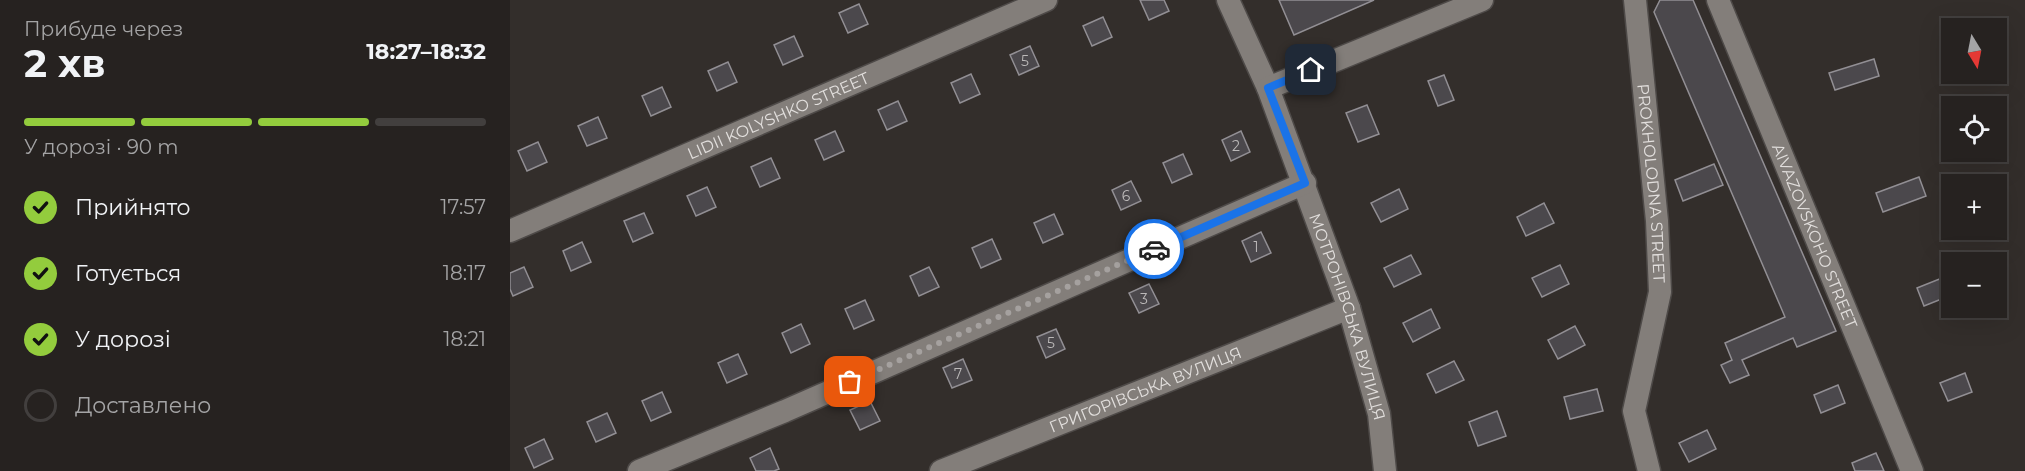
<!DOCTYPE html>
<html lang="uk">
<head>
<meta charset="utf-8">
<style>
  body { margin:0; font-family:Montserrat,sans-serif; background:#322f2d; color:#f1f3f6; height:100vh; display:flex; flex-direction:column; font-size:22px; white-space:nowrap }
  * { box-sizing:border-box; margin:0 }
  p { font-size:20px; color:#a4a4a5 }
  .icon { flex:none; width:33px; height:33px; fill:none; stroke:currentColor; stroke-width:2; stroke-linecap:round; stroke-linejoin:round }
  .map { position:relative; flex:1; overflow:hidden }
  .details { display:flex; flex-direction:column; background:#262220; width:510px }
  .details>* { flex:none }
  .needle { width:39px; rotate:170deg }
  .fabs { position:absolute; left:1431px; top:18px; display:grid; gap:12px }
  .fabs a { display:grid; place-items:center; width:66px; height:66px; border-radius:0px; background:#262220; box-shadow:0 6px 24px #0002,0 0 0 2px #423f3e; font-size:30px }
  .pin { position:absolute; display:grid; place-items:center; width:51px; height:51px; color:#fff; margin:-26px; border-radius:12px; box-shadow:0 3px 9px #0006 }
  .courier { position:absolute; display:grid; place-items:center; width:60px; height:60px; margin:-30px; border:4px solid #1a73e8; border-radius:50%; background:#fff; color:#222; box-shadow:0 2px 8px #0007 }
  .overview em { font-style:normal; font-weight:700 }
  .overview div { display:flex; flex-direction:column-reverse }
  .overview { display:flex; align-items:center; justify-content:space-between; height:102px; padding:0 24px }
  h1 { font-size:39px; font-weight:700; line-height:45px }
  .bar { display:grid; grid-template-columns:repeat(4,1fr); gap:9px 6px; align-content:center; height:72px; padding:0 24px }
  .bar i { height:8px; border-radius:4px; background:#423f3e }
  .bar .selected { background:#93cc3d }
  .bar p { grid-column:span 4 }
  ol { padding:0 24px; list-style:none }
  li { display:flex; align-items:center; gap:18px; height:66px }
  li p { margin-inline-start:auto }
  li .icon { padding:6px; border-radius:50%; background:#93cc3d; color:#111; stroke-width:4 }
  li:last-child { color:#a4a4a5 }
  li i { width:33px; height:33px; border:3px solid #423f3e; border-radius:50% }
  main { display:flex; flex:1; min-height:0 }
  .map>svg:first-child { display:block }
</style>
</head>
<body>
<main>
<section class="details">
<div class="overview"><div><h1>2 хв</h1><p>Прибуде через</p></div><em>18:27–18:32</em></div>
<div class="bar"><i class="selected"></i><i class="selected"></i><i class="selected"></i><i></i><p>У дорозі · 90 m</p></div>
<ol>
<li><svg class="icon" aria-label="check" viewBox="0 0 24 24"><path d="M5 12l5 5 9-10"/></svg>Прийнято<p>17:57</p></li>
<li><svg class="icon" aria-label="check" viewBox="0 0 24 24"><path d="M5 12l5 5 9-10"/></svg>Готується<p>18:17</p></li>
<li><svg class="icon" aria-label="check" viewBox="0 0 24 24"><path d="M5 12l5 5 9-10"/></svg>У дорозі<p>18:21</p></li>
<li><i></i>Доставлено</li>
</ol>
</section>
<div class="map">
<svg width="1515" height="471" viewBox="0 0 1515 471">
  <rect width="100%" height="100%" fill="#332e2b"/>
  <g fill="#4b484c" stroke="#928f94" stroke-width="1.5">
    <path d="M630 0H654L659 11 639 20Z"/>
    <path d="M769 0H864L784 35Z"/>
    <path d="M1150 0H1183L1326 331 1287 347 1283 338 1232 360 1239 375 1220 383 1211 365 1222 360 1215 343 1275 317 1144 12Z"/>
    <path d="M349 4 358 24 338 33 329 13Z"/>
    <path d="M593 17 602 37 582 46 573 26Z"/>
    <path d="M284 36 293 56 273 65 264 45Z"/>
    <path d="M520 46 529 66 509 75 500 55Z"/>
    <path d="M1364 59 1369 76 1325 90 1319 73Z"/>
    <path d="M218 62 227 82 207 91 198 71Z"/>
    <path d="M461 74 470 94 450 103 441 83Z"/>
    <path d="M934 75 944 100 928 106 918 81Z"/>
    <path d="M152 87 161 107 141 116 132 96Z"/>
    <path d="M388 101 397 121 377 130 368 110Z"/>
    <path d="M857 105 869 134 848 142 836 113Z"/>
    <path d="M88 117 97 138 77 146 68 126Z"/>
    <path d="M325 131 334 151 314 160 305 140Z"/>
    <path d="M731 131 740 152 721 161 712 140Z"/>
    <path d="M28 142 37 162 17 171 8 151Z"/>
    <path d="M673 154 682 174 662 183 653 163Z"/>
    <path d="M261 158 270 178 250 187 241 167Z"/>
    <path d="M1204 164 1213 185 1173 201 1165 180Z"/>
    <path d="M1409 177 1416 196 1373 212 1366 193Z"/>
    <path d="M621 181 631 201 611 210 602 190Z"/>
    <path d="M197 187 206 207 186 216 177 196Z"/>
    <path d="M889 189 898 209 871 222 861 203Z"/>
    <path d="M1034 203 1044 223 1016 236 1007 217Z"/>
    <path d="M134 213 143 233 123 242 114 221Z"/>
    <path d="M544 214 553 234 533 243 524 223Z"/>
    <path d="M751 232 761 253 741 262 732 241Z"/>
    <path d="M482 239 491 259 471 268 462 248Z"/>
    <path d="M72 242 81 262 61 271 53 251Z"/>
    <path d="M901 255 911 274 884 287 874 268Z"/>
    <path d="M1050 265 1059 284 1032 297 1022 278Z"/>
    <path d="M14 267 23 287 3 296 0 289V273Z"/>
    <path d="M419 267 429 287 409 296 400 276Z"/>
    <path d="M1432 278 1439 296 1414 306 1407 288Z"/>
    <path d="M639 284 649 304 629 313 619 293Z"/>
    <path d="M355 300 364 320 344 329 335 309Z"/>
    <path d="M921 309 930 328 903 342 893 323Z"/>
    <path d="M291 324 300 344 281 353 272 333Z"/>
    <path d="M1065 326 1075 345 1048 359 1038 340Z"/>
    <path d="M546 329 555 349 536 358 527 337Z"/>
    <path d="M228 354 237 374 217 383 208 363Z"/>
    <path d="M453 359 462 380 442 388 433 368Z"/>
    <path d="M944 361 954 380 926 393 917 374Z"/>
    <path d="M1455 373 1462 392 1438 401 1430 383Z"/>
    <path d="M1328 385 1335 403 1311 413 1304 395Z"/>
    <path d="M1087 389 1093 411 1060 419 1054 397Z"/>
    <path d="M152 392 161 412 141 421 132 401Z"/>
    <path d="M360 401 370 421 350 430 340 410Z"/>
    <path d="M987 411 996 436 968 446 959 422Z"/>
    <path d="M97 413 106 433 86 442 77 422Z"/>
    <path d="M1197 430 1206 449 1179 462 1169 443Z"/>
    <path d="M34 439 43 459 24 468 15 448Z"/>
    <path d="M260 448 269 469 264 471H246L240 458Z"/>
    <path d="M1366 453 1374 471H1345L1342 463Z"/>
  </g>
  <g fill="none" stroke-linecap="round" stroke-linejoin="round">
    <g stroke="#4e4a48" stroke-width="25">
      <g id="street">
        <path id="s1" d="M718 0 758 88 839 308 869 414 875 471"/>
        <path id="s2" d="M1125 0 1147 221 1150 292 1124 411 1139 471"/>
        <path id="s3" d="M1208 0 1402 471"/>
        <path d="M758 88 972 0"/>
        <path id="s4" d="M0 231 536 0"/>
        <path d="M129 471 275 411 795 183"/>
        <path id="s5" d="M431 471 839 308"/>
      </g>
    </g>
    <use href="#street" stroke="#837e7a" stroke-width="22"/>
  </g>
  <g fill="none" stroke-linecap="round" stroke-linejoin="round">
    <path stroke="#a5a19f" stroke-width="6" stroke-dasharray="0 10.8" d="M340 382 644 249"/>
    <path stroke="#1a73e8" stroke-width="8" d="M644 249 795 183 758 88 801 70"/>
  </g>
  <g text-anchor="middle" stroke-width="5" stroke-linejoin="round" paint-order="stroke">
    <g font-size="14" fill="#bcb9b9">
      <text x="515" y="66">5</text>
      <text x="726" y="151">2</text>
      <text x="616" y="201">6</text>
      <text x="746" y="252">1</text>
      <text x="634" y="304">3</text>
      <text x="541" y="348">5</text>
      <text x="448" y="379">7</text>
    </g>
    <g font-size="16" fill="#e2dfdd" stroke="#332e2b">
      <text dy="6" stroke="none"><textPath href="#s4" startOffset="292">LIDII KOLYSHKO STREET</textPath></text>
      <text dy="6" stroke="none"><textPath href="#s2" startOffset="184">PROKHOLODNA STREET</textPath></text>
      <text dy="6" stroke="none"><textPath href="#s3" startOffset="255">AIVAZOVSKOHO STREET</textPath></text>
      <text dy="6" stroke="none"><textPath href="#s1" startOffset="339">МОТРОНІВСЬКА ВУЛИЦЯ</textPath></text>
      <text dy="6" stroke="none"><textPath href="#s5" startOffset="220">ГРИГОРІВСЬКА ВУЛИЦЯ</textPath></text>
    </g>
  </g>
</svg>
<div class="fabs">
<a><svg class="needle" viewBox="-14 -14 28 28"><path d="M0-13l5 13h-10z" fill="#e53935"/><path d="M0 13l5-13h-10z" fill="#a4a4a5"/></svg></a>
<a><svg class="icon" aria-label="locate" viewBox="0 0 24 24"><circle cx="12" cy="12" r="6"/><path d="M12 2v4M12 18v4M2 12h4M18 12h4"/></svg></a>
<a>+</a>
<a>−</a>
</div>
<div class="pin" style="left:340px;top:382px;background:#ea580c"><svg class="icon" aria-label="bag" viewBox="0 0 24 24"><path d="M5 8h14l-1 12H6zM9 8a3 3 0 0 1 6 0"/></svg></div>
<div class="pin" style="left:801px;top:70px;background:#1f2937"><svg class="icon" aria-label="home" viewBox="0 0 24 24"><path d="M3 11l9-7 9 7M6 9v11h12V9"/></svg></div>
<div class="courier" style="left:644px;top:249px"><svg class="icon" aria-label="car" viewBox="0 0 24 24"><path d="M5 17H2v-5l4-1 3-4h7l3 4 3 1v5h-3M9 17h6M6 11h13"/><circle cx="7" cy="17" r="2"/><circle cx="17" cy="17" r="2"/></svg></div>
</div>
</main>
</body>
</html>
